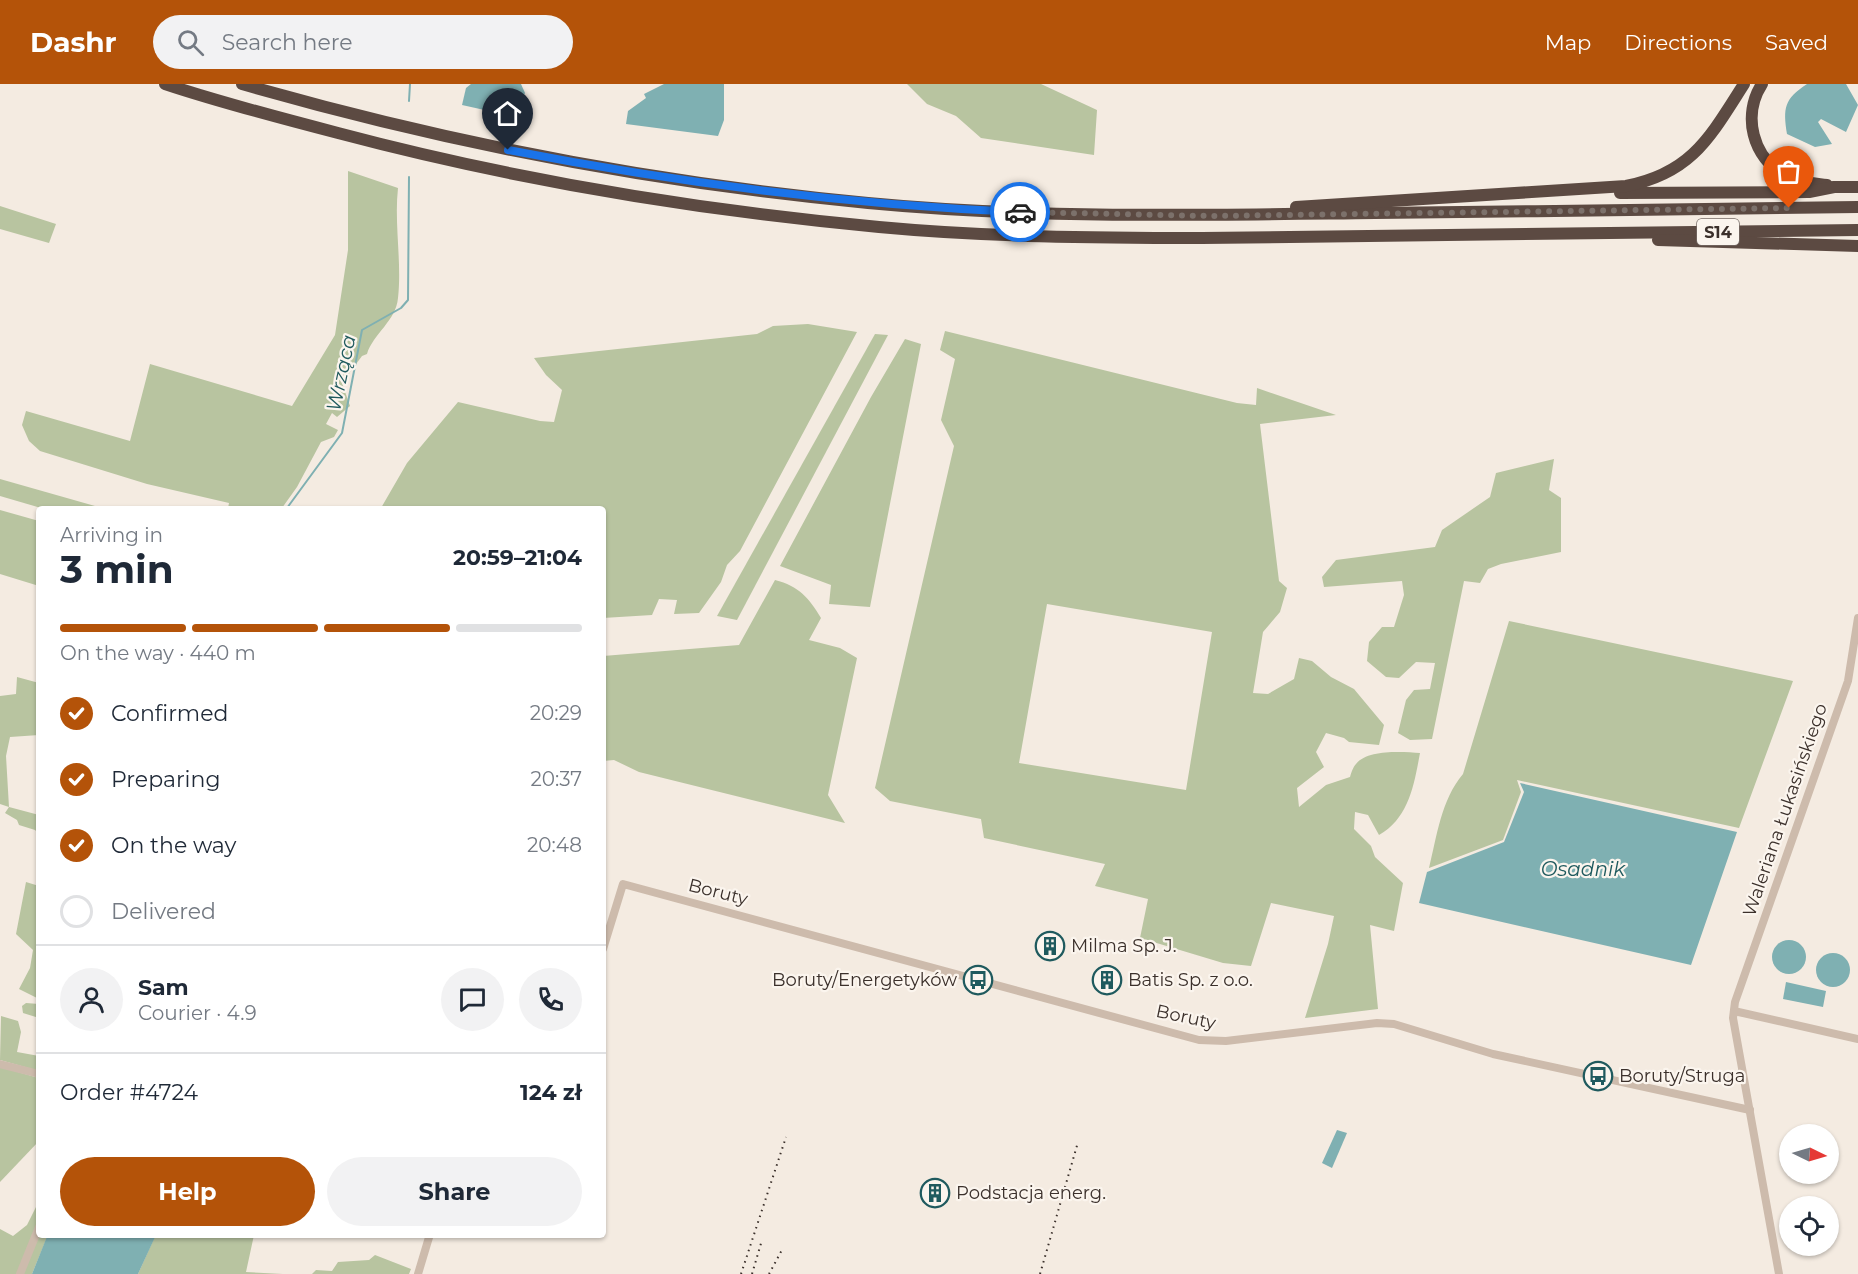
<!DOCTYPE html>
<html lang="en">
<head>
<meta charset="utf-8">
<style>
  body { margin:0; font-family:Montserrat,sans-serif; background:#f2f2f3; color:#1f2937; height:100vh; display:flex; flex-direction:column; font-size:22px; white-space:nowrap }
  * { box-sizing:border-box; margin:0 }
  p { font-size:20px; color:#747a83 }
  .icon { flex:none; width:33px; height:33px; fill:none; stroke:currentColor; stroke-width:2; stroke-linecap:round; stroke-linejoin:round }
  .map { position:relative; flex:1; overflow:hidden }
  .details { position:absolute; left:36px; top:422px; width:570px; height:732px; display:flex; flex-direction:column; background:#fff; border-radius:6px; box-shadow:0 2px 4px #0004 }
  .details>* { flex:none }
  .needle { width:39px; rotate:95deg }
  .tools { position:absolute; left:1779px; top:1040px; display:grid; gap:12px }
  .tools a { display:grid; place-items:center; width:60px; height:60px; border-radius:50%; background:#fff; box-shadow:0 2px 4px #0004; font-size:30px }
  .pin { position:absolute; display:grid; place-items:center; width:51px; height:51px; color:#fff; margin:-62px -26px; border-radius:50% 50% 50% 0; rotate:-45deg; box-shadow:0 0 6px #0007 }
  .pin .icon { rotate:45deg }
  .courier { position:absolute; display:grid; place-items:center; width:60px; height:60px; margin:-30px; border:4px solid #1a73e8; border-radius:50%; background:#fff; color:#222; box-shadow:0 2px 8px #0007 }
  .headline em { font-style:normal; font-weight:700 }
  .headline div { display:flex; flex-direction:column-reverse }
  .headline { display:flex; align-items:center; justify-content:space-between; height:102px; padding:0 24px }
  h1 { font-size:39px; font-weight:700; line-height:45px }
  .bar { display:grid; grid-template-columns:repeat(4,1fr); gap:9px 6px; align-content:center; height:72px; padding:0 24px }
  .bar i { height:8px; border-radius:4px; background:#e0e1e3 }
  .bar .on { background:#b45309 }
  .bar p { grid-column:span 4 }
  .line { display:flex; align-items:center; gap:15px; padding:0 24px; border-top:2px solid #e0e1e3 }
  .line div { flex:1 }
  .round { display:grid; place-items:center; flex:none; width:63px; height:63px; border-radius:32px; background:#f2f2f3 }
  ol { padding:0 24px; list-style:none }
  li { display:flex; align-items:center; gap:18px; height:66px }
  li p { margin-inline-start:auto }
  li .icon { padding:6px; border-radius:50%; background:#b45309; color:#fff; stroke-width:4 }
  li:last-child { color:#747a83 }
  li i { width:33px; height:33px; border:3px solid #e0e1e3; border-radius:50% }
  .cta { display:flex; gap:12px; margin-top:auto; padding:12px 24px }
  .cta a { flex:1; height:69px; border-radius:36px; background:#b45309; color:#fff; font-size:24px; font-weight:700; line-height:69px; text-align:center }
  .cta a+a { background:#f2f2f3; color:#1f2937 }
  header { display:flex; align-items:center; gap:36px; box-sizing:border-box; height:84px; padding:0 30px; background:#b45309; color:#fff }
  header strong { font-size:28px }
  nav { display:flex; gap:33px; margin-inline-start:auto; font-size:21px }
  .search { width:420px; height:54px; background:#f2f2f3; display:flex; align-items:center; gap:15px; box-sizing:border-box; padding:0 21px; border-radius:33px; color:#747a83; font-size:22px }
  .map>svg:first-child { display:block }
</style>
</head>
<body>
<header>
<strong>Dashr</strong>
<div class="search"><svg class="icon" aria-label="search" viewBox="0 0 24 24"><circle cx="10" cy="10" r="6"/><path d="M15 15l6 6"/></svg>Search here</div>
<nav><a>Map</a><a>Directions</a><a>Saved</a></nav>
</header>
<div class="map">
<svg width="1858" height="1190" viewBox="0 0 1858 1190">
  <rect width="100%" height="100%" fill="#f4ebe1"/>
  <g fill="#b8c4a0" fill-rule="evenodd">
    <path d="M907 0H1041L1097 26 1094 71 981 54 956 32 927 20Z"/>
    <path d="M348 87 398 104C394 140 402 178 398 214 396 237 373 250 367 270L362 272 342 299 350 322 337 333 332 329 326 340 338 346 334 353 321 358 297 403 282 424H228L229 419 147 400 40 367 29 357 22 341 26 327 130 357 150 280 292 322 335 251 348 166Z"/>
    <path d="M0 122 56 140 49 159 0 145Z"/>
    <path d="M808 240 857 248 740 467 727 481 721 498 699 529 674 530 677 516 659 515 652 531 603 534V424H381L407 379 458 318 540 337 554 338 562 306 546 291 534 274 757 250 773 242Z"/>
    <path d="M945 247 1237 319 1256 321 1257 304 1336 331 1260 340 1279 497 1287 504 1280 528 1263 548 1253 609 1268 610 1294 595 1299 574 1312 577 1331 593 1354 605 1384 641 1379 661 1349 658 1344 654 1326 649 1316 668 1324 683 1297 704 1299 723 1326 701 1350 693C1351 689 1353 683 1356 680 1368 665 1403 668 1420 669 1414 701 1409 734 1379 751L1368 731 1355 728 1354 745 1371 762 1375 773 1403 799 1394 847 1370 841 1378 925 1305 934 1328 860 1334 832 1271 819 1251 882 1223 879 1140 854 1148 815 1095 802 1105 780 984 754 981 735 890 717 875 704 954 362 941 336 955 275 940 266ZM1047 520 1212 548 1186 706 1019 679Z"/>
    <path d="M875 250 888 251 737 536 717 532Z"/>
    <path d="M905 255 921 260 870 523 829 520 831 501 780 482 871 313Z"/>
    <path d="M1554 375 1549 406 1561 414V468L1501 480 1488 485 1480 499 1464 497 1432 655 1410 656 1398 649 1406 616 1414 606 1430 605 1435 579 1416 578 1399 594 1386 593 1367 577 1369 558 1382 543H1394L1404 511 1402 497 1324 503 1322 493 1336 476 1435 463 1442 446 1490 413 1496 389Z"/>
    <path d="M0 395 102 424H41L0 412Z"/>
    <path d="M0 426 39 437V502L0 490Z"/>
    <path d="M775 496C799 502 809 514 821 534L809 556 840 564 857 574 828 711 845 739 639 688 614 676 603 677V572L739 561Z"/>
    <path d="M1509 537 1793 597 1739 744 1517 696 1521 708 1503 756 1429 784C1437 752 1441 716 1463 690Z"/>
    <path d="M17 593 39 599V651L10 653 6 672 9 723 39 731V750L35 746 19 741 17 736 5 729 9 723 0 720V612L16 610Z"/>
    <path d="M26 798 39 802V915L19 905 30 884 33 866 16 850Z"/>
    <path d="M26 919 39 920V934L23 929 22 922Z"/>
    <path d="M1 932 18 937 21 948 17 968 39 972V987L0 976Z"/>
    <path d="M0 983 39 994V1057L0 1098Z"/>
    <path d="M39 1117V1150L48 1151 32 1190H0V1145L13 1152 27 1141Z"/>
    <path d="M156 1150 254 1151 246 1188 283 1190H138Z"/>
    <path d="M375 1171 411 1185 409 1190H312L316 1186 332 1187 338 1178 369 1176Z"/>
  </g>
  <g fill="#7fb0b2">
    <path d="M471 0H521L525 9 518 27 498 29 462 21 466 4Z"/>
    <path d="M664 0H724V36L718 52 626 40 628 27 646 14 644 10Z"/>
    <path d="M1807 0H1846L1858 21 1846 48 1821 35 1818 38 1832 60 1815 63 1787 50C1783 24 1784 15 1807 0Z"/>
    <path d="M1520 699 1737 748 1691 881 1419 819 1427 788 1504 758 1524 708Z"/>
    <circle cx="1789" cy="873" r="17"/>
    <circle cx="1833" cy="886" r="17"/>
    <path d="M1786 898 1826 907 1823 923 1783 915Z"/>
    <path d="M1337 1046 1347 1049 1332 1084 1322 1079Z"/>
    <path d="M48 1150H156V1151L138 1190H32Z"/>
  </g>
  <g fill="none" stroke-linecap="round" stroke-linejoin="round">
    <g stroke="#7fb0b2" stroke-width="2">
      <path d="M409 17 410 0"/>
      <path d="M287 424 342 349 362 246 401 224 408 216 409 93"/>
    </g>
    <g stroke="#cdbbac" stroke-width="8">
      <path d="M603 865 623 800 1199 956 1226 957 1377 939 1394 940 1493 970 1750 1026"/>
      <path d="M1734 927 1858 955"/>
      <path d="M0 980 39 990"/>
      <path d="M20 1190 39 1143"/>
      <path d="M418 1190 430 1150"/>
      <path d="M1779 1190 1733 934 1735 918 1848 597 1858 534"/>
    </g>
    <g stroke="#5c4a42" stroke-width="12">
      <path d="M165 0C222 19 280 34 338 49 515 96 697 126 879 143 986 153 1094 154 1202 154L1858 146"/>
      <path d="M242 0C447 59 656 99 868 119 1037 135 1206 131 1375 129 1536 127 1697 126 1858 123"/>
      <path d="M1762 0C1742 31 1752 74 1786 92 1797 98 1814 99 1827 101"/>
      <path d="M1620 109 1809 108 1834 103H1858"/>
      <path d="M1296 123 1626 102C1692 89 1710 53 1744 0"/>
      <path d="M1658 156 1858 162"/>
    </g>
    <g stroke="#3b302b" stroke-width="2" stroke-dasharray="1.5 4.5" stroke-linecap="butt">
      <path d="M741 1190 786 1053"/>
      <path d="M752 1190 762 1156"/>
      <path d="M769 1190 783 1164"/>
      <path d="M1040 1190 1078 1058"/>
    </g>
  </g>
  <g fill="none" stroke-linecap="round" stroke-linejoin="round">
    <path stroke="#7c716b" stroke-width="6" stroke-dasharray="0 10.8" d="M1020 128 1210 132 1789 124"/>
    <path stroke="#1a73e8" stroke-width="8" d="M508 66C678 99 848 121 1020 128"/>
  </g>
  <defs>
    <g id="building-ring" transform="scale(1.5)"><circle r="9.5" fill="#fbf5ee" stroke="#1f5a5e" stroke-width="1.5"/><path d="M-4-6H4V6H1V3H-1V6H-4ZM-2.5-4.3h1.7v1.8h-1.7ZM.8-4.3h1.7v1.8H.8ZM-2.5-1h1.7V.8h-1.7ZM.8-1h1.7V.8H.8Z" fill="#1f5a5e"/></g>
    <g id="bus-ring" transform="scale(1.5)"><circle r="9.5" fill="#fbf5ee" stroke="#1f5a5e" stroke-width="1.5"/><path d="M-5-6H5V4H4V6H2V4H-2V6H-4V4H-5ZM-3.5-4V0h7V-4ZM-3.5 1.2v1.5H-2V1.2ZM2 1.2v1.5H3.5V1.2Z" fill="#1f5a5e"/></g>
  </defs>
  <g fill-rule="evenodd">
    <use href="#building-ring" x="1050" y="862"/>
    <use href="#bus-ring" x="978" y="896"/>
    <use href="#building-ring" x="1107" y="896"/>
    <use href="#bus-ring" x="1598" y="992"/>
    <use href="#building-ring" x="935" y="1109"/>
  </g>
  <g text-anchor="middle" stroke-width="4.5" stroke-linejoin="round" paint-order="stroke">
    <rect fill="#fbf5ee" stroke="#756b66" stroke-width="1.5" x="1697" y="135" width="42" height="26" rx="4.5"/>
    <g font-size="16" font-weight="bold" fill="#3b302b">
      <text x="1718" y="154">S14</text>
    </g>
    <g font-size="18" fill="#3b302b" stroke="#fbf5ee">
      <text transform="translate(1785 726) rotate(-71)" y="6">Waleriana Łukasińskiego</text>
      <text transform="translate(718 808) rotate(14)" y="6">Boruty</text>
      <text transform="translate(1186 933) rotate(12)" y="6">Boruty</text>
    </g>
    <g font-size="18" fill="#3b302b" stroke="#fbf5ee" text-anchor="start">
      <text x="1071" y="868">Milma Sp. J.</text>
      <text x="957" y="902" text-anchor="end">Boruty/Energetyków</text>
      <text x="1128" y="902">Batis Sp. z o.o.</text>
      <text x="1619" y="998">Boruty/Struga</text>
      <text x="956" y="1115">Podstacja energ.</text>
    </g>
    <g font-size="20" font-style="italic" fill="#1f5a5e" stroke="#fbf5ee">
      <text transform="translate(341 289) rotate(-78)" y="7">Wrząca</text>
      <text x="1583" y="792">Osadnik</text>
    </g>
  </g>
</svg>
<div class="tools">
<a><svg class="needle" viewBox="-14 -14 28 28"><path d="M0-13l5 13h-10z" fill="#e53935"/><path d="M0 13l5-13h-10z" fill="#747a83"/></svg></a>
<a><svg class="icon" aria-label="locate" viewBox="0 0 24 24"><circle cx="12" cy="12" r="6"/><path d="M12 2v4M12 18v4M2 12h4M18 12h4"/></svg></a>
</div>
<div class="pin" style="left:1789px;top:124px;background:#ea580c"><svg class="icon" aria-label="bag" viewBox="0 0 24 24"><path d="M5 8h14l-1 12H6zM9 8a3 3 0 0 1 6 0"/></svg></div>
<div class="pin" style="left:508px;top:66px;background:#1f2937"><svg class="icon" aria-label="home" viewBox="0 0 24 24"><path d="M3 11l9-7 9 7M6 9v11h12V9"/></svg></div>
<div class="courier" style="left:1020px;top:128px"><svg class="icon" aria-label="car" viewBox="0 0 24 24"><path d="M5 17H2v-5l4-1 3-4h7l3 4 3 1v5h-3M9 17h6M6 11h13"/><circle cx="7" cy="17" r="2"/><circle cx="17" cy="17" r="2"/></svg></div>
<section class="details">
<div class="headline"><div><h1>3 min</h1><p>Arriving in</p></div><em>20:59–21:04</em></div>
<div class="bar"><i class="on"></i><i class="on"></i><i class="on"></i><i></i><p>On the way · 440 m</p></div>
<ol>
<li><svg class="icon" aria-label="check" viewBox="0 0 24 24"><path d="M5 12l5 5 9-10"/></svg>Confirmed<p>20:29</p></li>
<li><svg class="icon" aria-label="check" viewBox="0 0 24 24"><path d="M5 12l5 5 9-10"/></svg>Preparing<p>20:37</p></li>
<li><svg class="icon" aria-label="check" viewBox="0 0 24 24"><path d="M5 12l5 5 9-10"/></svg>On the way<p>20:48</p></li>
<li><i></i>Delivered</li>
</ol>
<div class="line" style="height:108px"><a class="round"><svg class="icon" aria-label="person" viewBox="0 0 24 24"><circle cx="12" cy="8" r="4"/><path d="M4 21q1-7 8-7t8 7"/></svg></a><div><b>Sam</b><p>Courier · 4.9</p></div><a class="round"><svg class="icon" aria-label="chat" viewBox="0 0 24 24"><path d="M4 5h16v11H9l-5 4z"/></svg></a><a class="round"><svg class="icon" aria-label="phone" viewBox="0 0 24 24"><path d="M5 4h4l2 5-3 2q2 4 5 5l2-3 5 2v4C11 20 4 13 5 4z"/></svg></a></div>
<div class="line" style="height:78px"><div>Order #4724</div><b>124 zł</b></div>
<div class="cta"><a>Help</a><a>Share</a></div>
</section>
</div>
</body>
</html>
